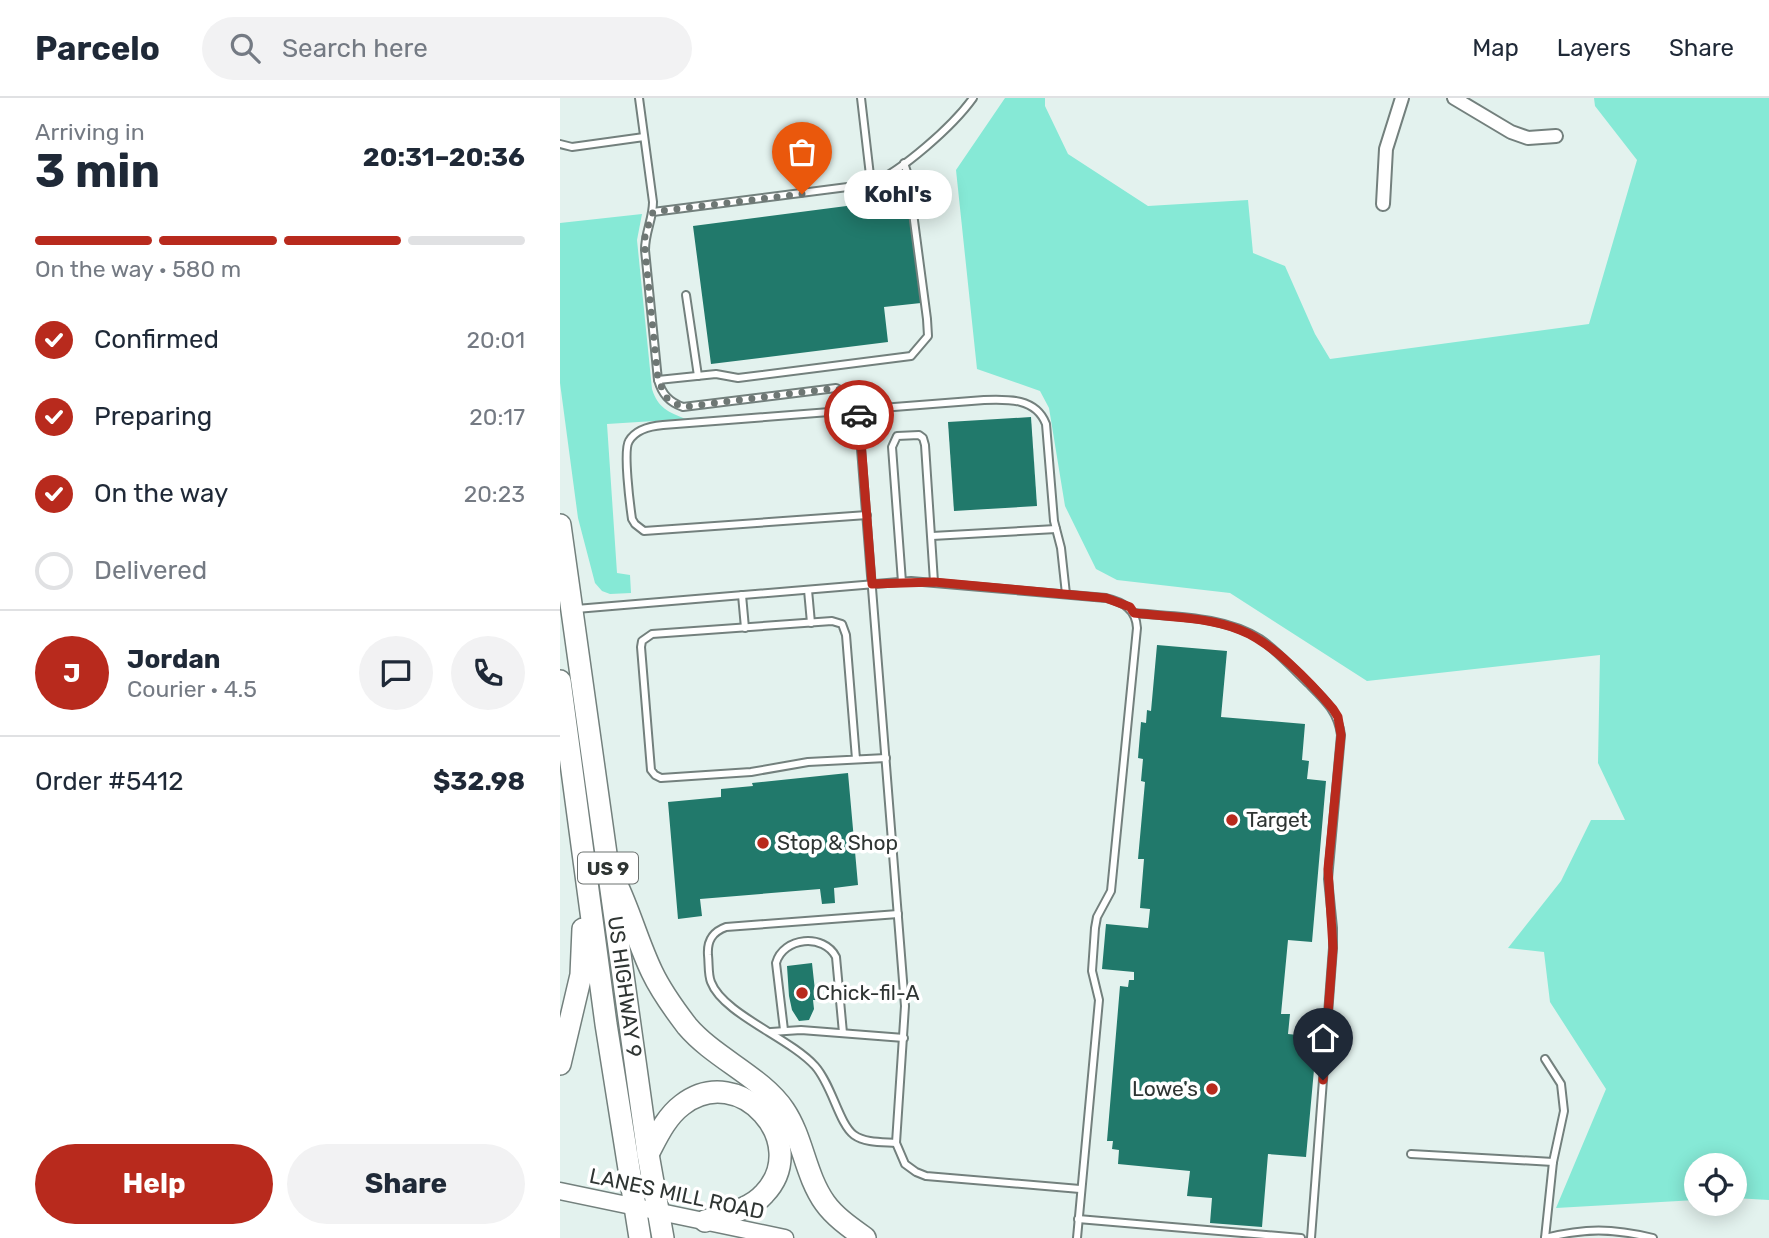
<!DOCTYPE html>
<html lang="en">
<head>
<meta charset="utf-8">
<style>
  body { margin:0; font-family:Rubik,sans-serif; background:#f2f2f3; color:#1f2937; height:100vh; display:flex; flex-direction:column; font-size:26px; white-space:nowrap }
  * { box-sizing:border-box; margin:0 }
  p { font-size:23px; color:#747a83 }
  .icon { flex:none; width:38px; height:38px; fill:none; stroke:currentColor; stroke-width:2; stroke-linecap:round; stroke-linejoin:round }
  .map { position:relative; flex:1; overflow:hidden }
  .drawer { display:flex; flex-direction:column; background:#fff; width:560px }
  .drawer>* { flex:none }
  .buttons { position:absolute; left:1124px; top:1055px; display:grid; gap:14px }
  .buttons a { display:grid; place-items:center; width:63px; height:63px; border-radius:50%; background:#fff; box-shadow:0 4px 18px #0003; font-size:35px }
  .pin { position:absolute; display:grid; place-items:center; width:60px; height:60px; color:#fff; margin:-72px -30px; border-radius:50% 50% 50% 0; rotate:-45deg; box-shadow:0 0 7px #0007 }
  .pin .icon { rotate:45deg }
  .courier { position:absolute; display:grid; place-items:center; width:70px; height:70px; margin:-35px; border:5px solid #b82a1d; border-radius:50%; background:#fff; color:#222; box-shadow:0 2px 9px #0007 }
  .bubble { position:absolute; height:49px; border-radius:24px; background:#fff; box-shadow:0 4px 18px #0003; font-size:23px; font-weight:700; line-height:49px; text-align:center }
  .overview em { font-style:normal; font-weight:700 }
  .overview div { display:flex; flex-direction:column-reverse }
  .overview { display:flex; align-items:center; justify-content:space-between; height:119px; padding:0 35px }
  h1 { font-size:46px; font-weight:700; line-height:52px }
  .bar { display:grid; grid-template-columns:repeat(4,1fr); gap:10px 7px; align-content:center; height:84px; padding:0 35px }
  .bar i { height:9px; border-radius:5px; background:#e0e1e3 }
  .bar .current { background:#b82a1d }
  .bar p { grid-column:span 4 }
  .line { display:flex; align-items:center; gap:18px; padding:0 35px; border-top:2px solid #e0e1e3 }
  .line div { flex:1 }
  .round { display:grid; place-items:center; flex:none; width:74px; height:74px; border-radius:37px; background:#f2f2f3 }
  ol { padding:0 35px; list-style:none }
  li { display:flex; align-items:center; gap:21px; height:77px }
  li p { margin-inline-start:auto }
  li .icon { padding:7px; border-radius:50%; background:#b82a1d; color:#fff; stroke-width:4 }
  li:last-child { color:#747a83 }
  li i { width:38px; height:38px; border:4px solid #e0e1e3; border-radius:50% }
  .cta { display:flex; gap:14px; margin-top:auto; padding:14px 35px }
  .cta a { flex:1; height:80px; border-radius:42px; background:#b82a1d; color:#fff; font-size:28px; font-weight:700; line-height:80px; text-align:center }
  .cta a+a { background:#f2f2f3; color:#1f2937 }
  header { display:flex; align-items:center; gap:42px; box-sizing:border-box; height:98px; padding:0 35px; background:#fff; border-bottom:2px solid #e0e1e3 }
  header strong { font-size:33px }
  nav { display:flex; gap:38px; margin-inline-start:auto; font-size:24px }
  .search { width:490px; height:63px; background:#f2f2f3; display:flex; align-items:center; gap:18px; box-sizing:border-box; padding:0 24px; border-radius:38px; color:#747a83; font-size:26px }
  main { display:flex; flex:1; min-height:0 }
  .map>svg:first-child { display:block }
</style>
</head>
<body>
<header>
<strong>Parcelo</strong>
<div class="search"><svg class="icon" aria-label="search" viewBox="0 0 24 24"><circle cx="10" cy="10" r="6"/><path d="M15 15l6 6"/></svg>Search here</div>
<nav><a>Map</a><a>Layers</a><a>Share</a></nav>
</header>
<main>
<section class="drawer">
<div class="overview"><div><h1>3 min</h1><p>Arriving in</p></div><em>20:31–20:36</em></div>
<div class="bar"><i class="current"></i><i class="current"></i><i class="current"></i><i></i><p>On the way · 580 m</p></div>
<ol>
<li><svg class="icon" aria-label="check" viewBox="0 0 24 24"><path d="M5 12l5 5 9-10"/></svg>Confirmed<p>20:01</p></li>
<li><svg class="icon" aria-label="check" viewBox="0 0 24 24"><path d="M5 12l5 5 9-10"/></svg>Preparing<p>20:17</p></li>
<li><svg class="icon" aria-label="check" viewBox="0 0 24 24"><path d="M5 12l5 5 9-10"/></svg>On the way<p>20:23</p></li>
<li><i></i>Delivered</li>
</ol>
<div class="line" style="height:126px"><b class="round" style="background:#b82a1d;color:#fff">J</b><div><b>Jordan</b><p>Courier · 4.5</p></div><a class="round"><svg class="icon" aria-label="chat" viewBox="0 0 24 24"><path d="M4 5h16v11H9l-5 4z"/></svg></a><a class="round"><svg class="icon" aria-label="phone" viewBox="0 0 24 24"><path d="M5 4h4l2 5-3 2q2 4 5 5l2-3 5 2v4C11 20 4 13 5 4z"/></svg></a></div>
<div class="line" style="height:91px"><div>Order #5412</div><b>$32.98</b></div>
<div class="cta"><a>Help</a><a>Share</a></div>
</section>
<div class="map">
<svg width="1209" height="1140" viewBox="0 0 1209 1140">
  <rect width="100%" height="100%" fill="#e3f2ee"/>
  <g fill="#86e9d6">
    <path d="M445 0H485V8L508 56 588 108 688 102 693 155 725 168 755 236 770 261 1029 226 1077 62 1035 8 1034 0H1209V1102L1174 1100V1068H1136V1102L996 1110 1046 991 990 904 984 854 948 850 1001 783 1031 722H1065L1038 665 1040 557 807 583 670 495 557 482 536 471 505 408 489 310 480 293 417 271 396 72Z"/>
    <path d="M82 116 77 142 92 291C98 310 108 314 126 321L47 326 57 475 70 477 71 495 50 496 42 493 35 485 18 420 0 285V125Z"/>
  </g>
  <g fill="#21796b">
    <path d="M348 100 361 205 324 209 328 244 151 266 133 128Z"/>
    <path d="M471 319 477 408 394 413 388 324Z"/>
    <path d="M597 547 667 553 661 619 745 626 742 662 749 663 747 681 766 683 752 844 728 842 721 916H730L728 936 757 939 746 1059 708 1056 702 1129 650 1125 652 1100 627 1098 630 1073 558 1066 559 1052 552 1051 553 1043H547L560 888 568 889 569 882H574V874L542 871 546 826 588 830 590 811 580 810 584 761H578L585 684 581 683 583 661 578 660 581 624 586 625 587 612 591 613Z"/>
    <path d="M288 675 298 787 274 790 275 805 262 806 260 791 140 801 142 818 118 821 108 704 161 699V691L193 688 192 685Z"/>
    <path d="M252 865 256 902H253L254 911 249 922 239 923 232 912 229 898 227 868Z"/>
  </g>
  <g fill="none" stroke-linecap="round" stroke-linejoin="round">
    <g stroke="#73807d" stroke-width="10">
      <g id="service">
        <path d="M79 0 93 104C93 121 85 134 85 152L98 282C102 296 109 304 123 309L276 290 292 298 298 313 345 908 336 1045 345 1066 356 1074 366 1078 520 1091"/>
        <path d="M301 0 311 86"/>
        <path d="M0 46 12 49 84 39"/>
        <path d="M93 114 311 86C342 73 393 28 413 0"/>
        <path d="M126 197 138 278"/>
        <path d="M98 282 156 276 178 280 351 258 368 238 367 221 348 77 344 65"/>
        <path d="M307 417 84 433 75 426 72 421C70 407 63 352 69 343 76 331 91 328 103 327L424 302C448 301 476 300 486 326L494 423 501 450 506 496"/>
        <path d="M372 438 496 431"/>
        <path d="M342 484 332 349 337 338 359 337 363 340 365 347 374 484"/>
        <path d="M248 492 251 525"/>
        <path d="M182 497 185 530"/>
        <path d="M16 511 351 483 546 500C563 504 576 511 577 530L551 793 537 819 535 830 532 873 539 902 517 1140"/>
        <path d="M574 515C615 519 664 518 700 541 718 553 732 570 748 585 764 601 778 613 781 637L768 781 773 830V850L751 1140"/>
        <path d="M296 661 286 537 282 526 272 523 92 536 82 543 81 549 91 672 95 677 101 680 191 674 248 664 326 660"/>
        <path d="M224 932 216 865C223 839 264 835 276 859L283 935"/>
        <path d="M211 934 241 932 344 940"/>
        <path d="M336 1045C323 1044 305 1045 294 1037 279 1026 272 987 255 968 230 940 163 916 151 884 148 877 149 866 148 857 147 843 152 834 166 829L338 816"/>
        <path d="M851 1056 993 1064"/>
        <path d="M518 1121 741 1140"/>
        <path d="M985 1140 993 1064 1004 1013 1001 986 985 961"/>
        <path d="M985 1140C1025 1130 1052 1130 1093 1140"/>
      </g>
    </g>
    <g stroke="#73807d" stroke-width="16">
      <g id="minor">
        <path d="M894 0 951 34 968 40 996 38"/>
        <path d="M823 106 826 51 842 0"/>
      </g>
    </g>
    <g stroke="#73807d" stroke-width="19">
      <path id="tertiary" d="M0 1093 225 1140"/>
    </g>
    <g stroke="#73807d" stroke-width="24">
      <g id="trunk">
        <path id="s1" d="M0 427 88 1056 103 1140"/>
        <path d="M0 583 46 926 80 1140"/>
        <path d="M56 785C70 814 78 845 92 874 101 893 114 911 127 928 154 960 202 979 224 1012 243 1040 245 1077 265 1105 275 1119 291 1130 305 1140"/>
        <path d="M0 966 21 877 23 831"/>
        <path d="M88 1056C97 1039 106 1019 122 1007 180 962 253 1045 204 1096 190 1112 165 1116 145 1123"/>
      </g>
    </g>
    <use href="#service" stroke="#fff" stroke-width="6"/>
    <use href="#minor" stroke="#fff" stroke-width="12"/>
    <use href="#tertiary" stroke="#fff" stroke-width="16"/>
    <use href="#trunk" stroke="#fff" stroke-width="21"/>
  </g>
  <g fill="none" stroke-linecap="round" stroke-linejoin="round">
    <path stroke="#6e7774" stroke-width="7" stroke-dasharray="0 12.6" d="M242 96 93 114 85 137V152L98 282 108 302 123 309 276 290 292 298 299 317"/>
    <path stroke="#b82a1d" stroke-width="9" d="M299 317 312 486 374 484 546 500 570 509 574 515C609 519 648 519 680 532 712 544 751 585 773 611L778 619 781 637 768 771 773 850 763 982"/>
  </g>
  <g fill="#b82a1d" stroke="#fff" stroke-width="2.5">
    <circle cx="672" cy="722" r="7"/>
    <circle cx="203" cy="745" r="7"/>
    <circle cx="242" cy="895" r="7"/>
    <circle cx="652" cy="991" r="7"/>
  </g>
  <g text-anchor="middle" stroke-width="7" stroke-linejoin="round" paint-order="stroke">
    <rect fill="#fff" stroke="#6d7270" stroke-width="2" x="18" y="754.5" width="60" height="31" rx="5"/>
    <g font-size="19" font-weight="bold" fill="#2f3533">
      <text x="48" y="777">US 9</text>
    </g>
    <g font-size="21" fill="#2f3533" stroke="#fff" text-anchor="start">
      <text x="686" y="729">Target</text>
      <text x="217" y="752">Stop &amp; Shop</text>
      <text x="256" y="902">Chick-fil-A</text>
      <text x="638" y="998" text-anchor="end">Lowe's</text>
    </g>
    <g font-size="21" fill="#2f3533" stroke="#fff">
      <text dy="7" stroke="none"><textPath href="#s1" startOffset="466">US HIGHWAY 9</textPath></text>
      <text transform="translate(117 1096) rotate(12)" y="7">LANES MILL ROAD</text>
    </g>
  </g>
</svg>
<div class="buttons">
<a><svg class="icon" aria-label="locate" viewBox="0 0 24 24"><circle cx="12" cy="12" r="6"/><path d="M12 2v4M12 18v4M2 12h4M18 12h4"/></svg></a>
</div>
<div class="pin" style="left:242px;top:96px;background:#ea580c"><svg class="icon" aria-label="bag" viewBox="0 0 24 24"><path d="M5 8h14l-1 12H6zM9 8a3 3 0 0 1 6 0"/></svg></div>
<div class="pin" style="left:763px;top:982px;background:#1f2937"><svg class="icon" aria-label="home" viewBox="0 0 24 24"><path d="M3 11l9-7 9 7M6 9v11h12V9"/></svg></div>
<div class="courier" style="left:299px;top:317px"><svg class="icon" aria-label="car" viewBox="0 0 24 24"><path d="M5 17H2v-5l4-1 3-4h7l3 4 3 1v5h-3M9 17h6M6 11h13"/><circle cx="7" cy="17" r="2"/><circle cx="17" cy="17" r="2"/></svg></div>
<div class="bubble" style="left:284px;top:72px;width:108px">Kohl's</div>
</div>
</main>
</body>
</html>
